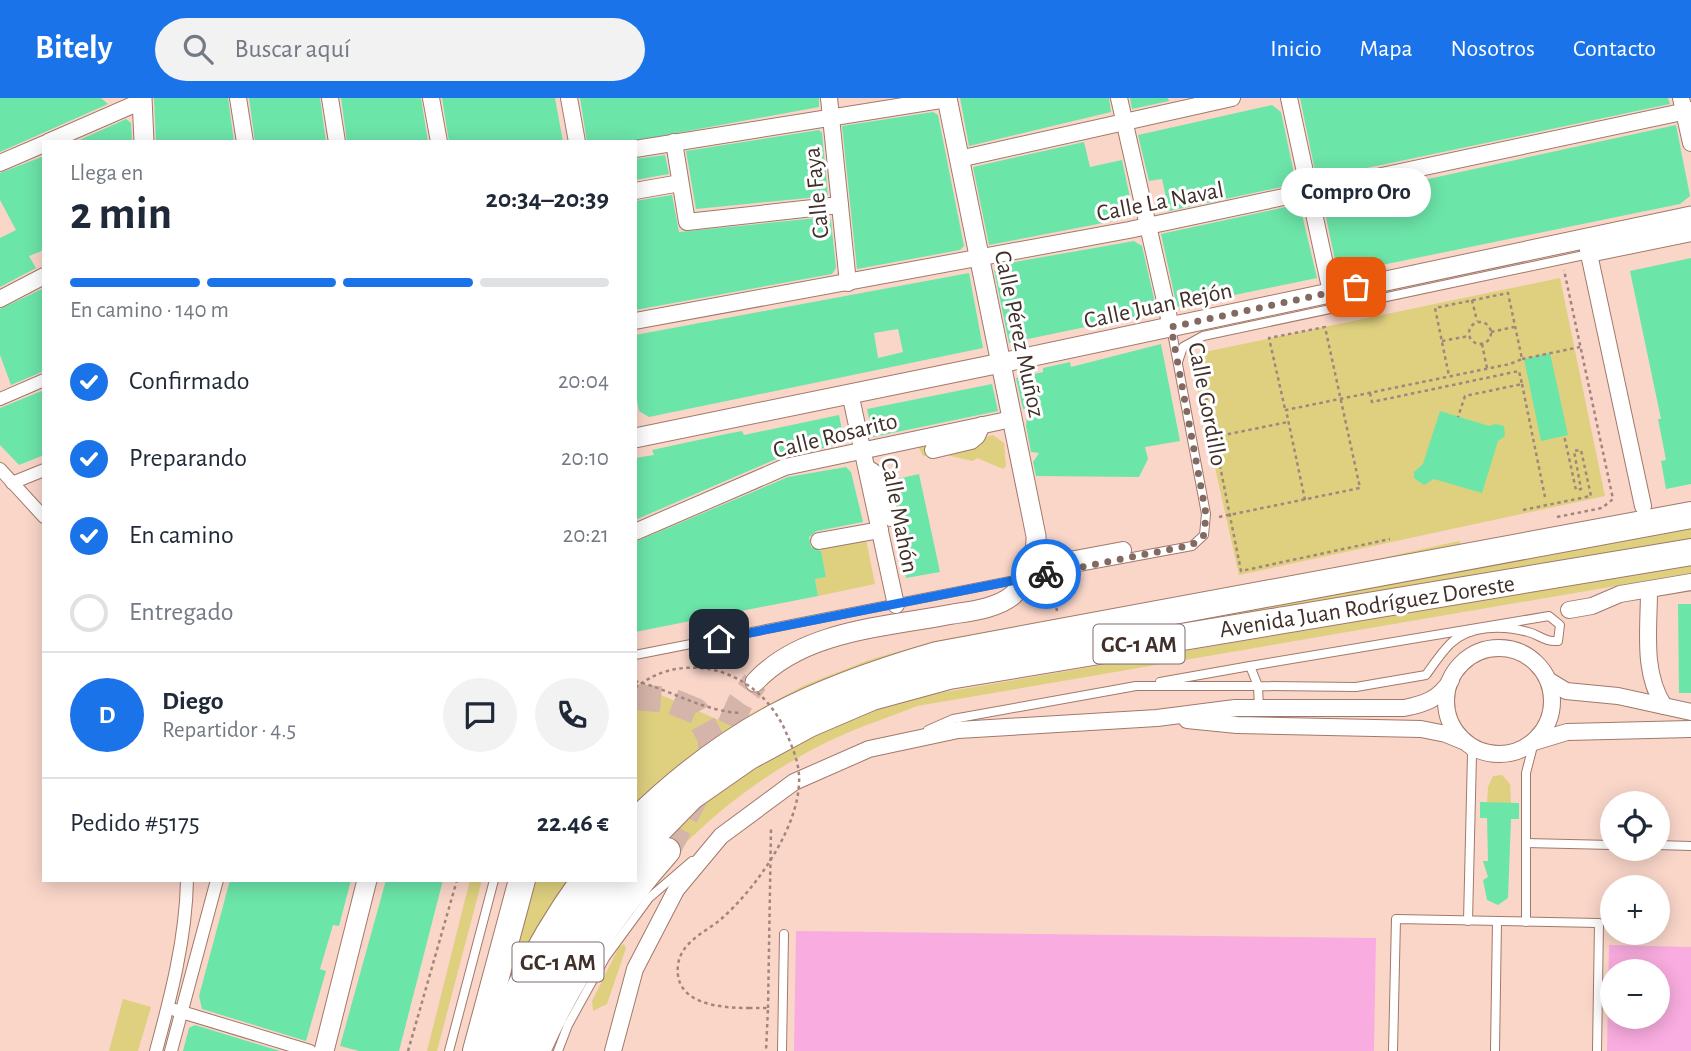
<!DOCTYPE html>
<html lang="es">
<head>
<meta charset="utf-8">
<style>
  body { margin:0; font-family:"Alegreya Sans",sans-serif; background:#f2f2f3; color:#1f2937; height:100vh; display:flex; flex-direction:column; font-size:26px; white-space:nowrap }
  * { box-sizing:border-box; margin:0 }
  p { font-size:23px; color:#747a83 }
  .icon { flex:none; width:38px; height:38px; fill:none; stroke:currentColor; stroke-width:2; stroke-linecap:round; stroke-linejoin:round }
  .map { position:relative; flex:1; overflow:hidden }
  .drawer { position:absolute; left:42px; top:42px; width:595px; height:742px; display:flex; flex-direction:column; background:#fff; border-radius:0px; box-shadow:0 4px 18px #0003 }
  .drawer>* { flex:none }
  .tools { position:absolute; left:1600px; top:693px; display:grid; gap:14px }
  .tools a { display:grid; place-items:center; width:70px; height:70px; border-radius:50%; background:#fff; box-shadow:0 4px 18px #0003; font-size:35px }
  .pin { position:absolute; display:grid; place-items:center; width:60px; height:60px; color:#fff; margin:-30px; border-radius:14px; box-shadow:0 4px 10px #0006 }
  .courier { position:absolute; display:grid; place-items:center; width:70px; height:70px; margin:-35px; border:5px solid #1a73e8; border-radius:50%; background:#fff; color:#222; box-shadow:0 2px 9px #0007 }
  .bubble { position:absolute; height:49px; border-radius:24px; background:#fff; box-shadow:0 4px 18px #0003; font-size:23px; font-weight:600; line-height:49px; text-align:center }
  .overview em { font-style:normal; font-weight:600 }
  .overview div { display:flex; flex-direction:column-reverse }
  .overview { display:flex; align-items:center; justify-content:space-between; height:119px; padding:0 28px }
  h1 { font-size:46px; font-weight:600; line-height:52px }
  .bar { display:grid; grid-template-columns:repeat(4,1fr); gap:10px 7px; align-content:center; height:84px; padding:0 28px }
  .bar i { height:9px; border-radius:5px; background:#e0e1e3 }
  .bar .on { background:#1a73e8 }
  .bar p { grid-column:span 4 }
  .line { display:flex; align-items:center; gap:18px; padding:0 28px; border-top:2px solid #e0e1e3 }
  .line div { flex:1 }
  .round { display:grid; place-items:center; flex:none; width:74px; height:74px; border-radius:37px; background:#f2f2f3 }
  ol { padding:0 28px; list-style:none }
  li { display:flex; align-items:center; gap:21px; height:77px }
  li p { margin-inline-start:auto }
  li .icon { padding:7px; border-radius:50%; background:#1a73e8; color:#fff; stroke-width:4 }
  li:last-child { color:#747a83 }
  li i { width:38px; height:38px; border:4px solid #e0e1e3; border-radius:50% }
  header { display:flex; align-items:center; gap:42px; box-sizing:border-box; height:98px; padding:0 35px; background:#1a73e8; color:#fff }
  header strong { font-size:33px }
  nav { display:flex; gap:38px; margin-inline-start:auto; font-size:24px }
  .search { width:490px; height:63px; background:#f2f2f3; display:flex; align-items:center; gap:18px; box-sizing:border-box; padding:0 24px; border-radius:38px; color:#747a83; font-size:26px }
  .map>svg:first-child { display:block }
</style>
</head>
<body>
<header>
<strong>Bitely</strong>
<div class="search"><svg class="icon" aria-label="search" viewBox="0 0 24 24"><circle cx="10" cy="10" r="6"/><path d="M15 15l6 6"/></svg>Buscar aquí</div>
<nav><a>Inicio</a><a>Mapa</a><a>Nosotros</a><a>Contacto</a></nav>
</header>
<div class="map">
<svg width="1691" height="953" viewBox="0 0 1691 953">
  <rect width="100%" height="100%" fill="#fad6c9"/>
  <g fill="#ded07f">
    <path d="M1560 180 1605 398 1239 477 1190 257Z"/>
    <path d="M993 337 1004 345 1006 368 1003 371 977 360 973 363 946 357 923 358 918 348 926 346 928 356Z"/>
    <path d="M1691 424V442L888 585 635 744V735L888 579Z"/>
    <path d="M866 441 875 486 818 498 815 481 826 479 820 450Z"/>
    <path d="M1459 443 1462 446 992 537 635 713V605L645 590 721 623 739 622 805 587 869 562 935 543 1350 467Z"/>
    <path d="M1691 466V475L917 608C887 620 856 630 827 644 771 672 720 709 677 754L660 742C696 709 741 668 784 647 824 626 867 613 910 600Z"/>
    <path d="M1502 677 1510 686 1511 705H1487L1488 689 1493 678Z"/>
    <path d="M470 782H482L437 953H427Z"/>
    <path d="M529 782H573L482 951Z"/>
    <path d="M624 846 626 850 607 906 593 913 592 903 619 849Z"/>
    <path d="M123 901 151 909 138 953H109Z"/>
  </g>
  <g fill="#f9acdf" fill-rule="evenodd">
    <path d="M796 833 1376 840 1374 953H794Z"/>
    <path d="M1609 847 1691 849V953H1607ZM1612 873H1657V919H1612Z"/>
  </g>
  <g fill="#6ce5a9" fill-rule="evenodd">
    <path d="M0 0H101L108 6 0 54Z"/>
    <path d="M154 0H228L234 44H156Z"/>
    <path d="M249 0H320L326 44H255Z"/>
    <path d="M341 0H421L428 44H347Z"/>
    <path d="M442 0H555L563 44H449Z"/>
    <path d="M580 0H819V9L628 44H587Z"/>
    <path d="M960 0H1109L1111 14 969 48Z"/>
    <path d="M1130 0H1168L1169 3 1132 11Z"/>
    <path d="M1300 0H1668L1670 6 1324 79 1315 73Z"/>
    <path d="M1272 7 1281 14 1295 80 1291 87 1169 113 1162 81 1149 83 1138 37Z"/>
    <path d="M933 14 938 17 964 148 960 152 857 171 842 28Z"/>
    <path d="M126 21 131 25 132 44H75Z"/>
    <path d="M1676 27 1690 98 1680 106 1338 176 1324 110 1327 103Z"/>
    <path d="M819 32 822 35 828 98 696 111 686 53Z"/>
    <path d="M1084 44 1090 69 1122 62 1134 119 989 147 973 69Z"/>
    <path d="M665 57 669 76 635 82V61Z"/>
    <path d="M44 58V152L29 158 36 170 0 189V140L16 132 0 102V75Z"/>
    <path d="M672 97 679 134 827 119 831 122 836 170 832 176 635 212V103Z"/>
    <path d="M1295 107 1301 112 1317 180 1177 209 1161 136Z"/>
    <path d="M1134 143 1142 148 1155 205 1148 216 1009 245 994 172 998 167Z"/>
    <path d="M1691 160V386L1666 391 1661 363 1666 362 1658 321H1661L1630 173Z"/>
    <path d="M969 175 983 250 649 319 639 313 635 291V237ZM898 231 903 254 878 260 874 235Z"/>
    <path d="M44 190V273L11 287 0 257V211Z"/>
    <path d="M1161 246 1180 343 1145 349 1148 361 1139 379 1036 378 1033 364 1039 355 1031 354 1026 328 1028 310 1023 311 1016 280 1043 274V270L1070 264 1071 269Z"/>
    <path d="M1550 255 1568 337 1541 343 1524 261Z"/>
    <path d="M992 286 998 313 873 339 867 311Z"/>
    <path d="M44 292V357L19 367 0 347V310Z"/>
    <path d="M1440 313 1489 328 1495 326 1504 328 1505 338 1498 343 1482 395 1434 381 1424 387 1414 380V374L1423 366Z"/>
    <path d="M839 317 844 342 842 346 781 359 635 422V360L654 357 652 352 726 336 742 333 744 337Z"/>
    <path d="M846 369 851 374 863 424 817 433 809 439 811 449 821 453 826 479 815 481 818 498 635 534V444L788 379Z"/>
    <path d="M919 376 940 474 906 480 896 429 901 418 893 382Z"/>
    <path d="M1678 506H1691V595H1679Z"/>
    <path d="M1480 704 1519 705V721H1511L1508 800 1498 807 1487 802 1483 782 1488 779 1483 763H1488L1487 720H1480Z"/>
    <path d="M230 782H351L339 828 333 827 320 871 326 873 306 943 202 911 199 898Z"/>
    <path d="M386 782H443L399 953H359L340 948Z"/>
    <path d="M195 927 280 953H183L189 930Z"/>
  </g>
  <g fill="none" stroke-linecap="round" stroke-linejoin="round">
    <g stroke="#d5b5a9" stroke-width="26" stroke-dasharray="26 13" stroke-linecap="butt">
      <path d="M635 599 669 602 696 613 711 641V665"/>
      <path d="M714 663 740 605 755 584"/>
      <path d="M667 753 695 700"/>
    </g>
    <g stroke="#a1796b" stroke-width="10">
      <g id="service">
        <path d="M1178 264 1183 249 1203 238 1589 156"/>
        <path d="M1057 473 1192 448 1204 437 1206 416 1171 229"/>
        <path d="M635 557 1020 481"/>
        <path d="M1160 584 1250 568"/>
        <path d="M928 632 953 621 1136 588H1258L1250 568 1549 518 1560 527 1558 543C1544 544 1540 537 1528 534 1503 527 1469 527 1450 546 1441 555 1433 567 1426 577L1356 589 1258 588 1259 610"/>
        <path d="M1467 645 1472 656 1468 823"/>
        <path d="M1526 745 1612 747"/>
        <path d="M1657 747 1691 748"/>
        <path d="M1526 824V675L1534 644"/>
        <path d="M449 953 494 782"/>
        <path d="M558 953 568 927 605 860 649 800 692 763"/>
        <path d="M782 953 784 836"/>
        <path d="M1393 953 1396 821 1599 825 1597 953"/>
        <path d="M1495 953 1497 823"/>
      </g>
    </g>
    <g stroke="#a1796b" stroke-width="14">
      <g id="pedestrian">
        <path d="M0 301 44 282"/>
        <path d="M0 371 44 419"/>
        <path d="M12 385 44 372"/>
        <path d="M175 912 310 953"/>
        <path d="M156 953C171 898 186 840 187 782"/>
        <path d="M171 953 217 782"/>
      </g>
    </g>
    <g stroke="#a1796b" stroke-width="18">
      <g id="minor">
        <path d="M238 0 245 44"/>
        <path d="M330 0 337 44"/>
        <path d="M431 0 439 44"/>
        <path d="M569 0 577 44"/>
        <path d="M829 0 848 185"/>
        <path d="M1119 0 1171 229"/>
        <path d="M1289 0 1331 194"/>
        <path d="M1681 0 1691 45"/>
        <path d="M48 44 142 3"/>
        <path d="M674 44 687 124 840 107"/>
        <path d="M635 51 947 1"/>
        <path d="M959 61 1232 0"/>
        <path d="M0 65 44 46"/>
        <path d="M635 93 680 85"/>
        <path d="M1586 142 1643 408"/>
        <path d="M1589 156 1691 135"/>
        <path d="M0 201 44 178"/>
        <path d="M635 223 1129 132 1691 12"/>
        <path d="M850 295 896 507"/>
        <path d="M933 352 971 343 977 338 982 327"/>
        <path d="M869 371 882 380 891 420"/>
        <path d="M635 434 785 369 1012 321"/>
        <path d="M819 443 880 432"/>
        <path d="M1023 480 1049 474 1064 463 1123 452"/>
        <path d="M1649 492C1649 532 1642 574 1664 608"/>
        <path d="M1569 512 1592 508 1620 496 1691 484"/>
        <circle cx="1499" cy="603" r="53"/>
        <path d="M1548 582 1566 593 1618 598 1691 614"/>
        <path d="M1187 622 1237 627 1421 631 1446 636 1463 643"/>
        <path d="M1534 644 1567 634 1691 631"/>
        <path d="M613 953 635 871 676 792 721 738 794 684 869 651 958 632 1157 620 1235 610H1404C1425 606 1439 601 1451 582"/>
      </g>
    </g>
    <g stroke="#a1796b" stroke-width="21">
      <g id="tertiary">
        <path d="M142 0 144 44"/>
        <path d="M635 340 1001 265 1691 118"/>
        <path d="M755 584C803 532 886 529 953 516 972 513 998 510 1013 497 1026 485 1037 454 1036 438L947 0"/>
        <path d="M324 953 367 782"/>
      </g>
    </g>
    <g stroke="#a1796b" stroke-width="28">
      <g id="trunk">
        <path d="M635 724C729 632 812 593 937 557L1691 417"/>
        <path d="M635 756 692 698 748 659 809 626 872 599 949 578 1691 454"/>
        <path d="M476 953 522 782"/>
        <path d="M494 953C515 891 546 835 584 782"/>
        <path d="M518 953C540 891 574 836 612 782"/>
        <path d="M537 953C570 878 613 814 667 753"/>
      </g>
    </g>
    <g stroke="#a2867d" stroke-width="2.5" stroke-dasharray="3.5 3.5" stroke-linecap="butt">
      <path d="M1472 202 1477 223"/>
      <circle cx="1480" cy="235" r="11"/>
      <path d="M1491 234 1514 229"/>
      <path d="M1442 243 1469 238"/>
      <path d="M1482 246 1487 270"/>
      <path d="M1522 261 1580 249"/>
      <path d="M1202 278 1241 473 1390 441"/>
      <path d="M1522 286 1545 399"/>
      <path d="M1370 295 1372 304 1519 273 1522 286 1465 298 1458 319"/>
      <path d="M1214 339 1288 324"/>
      <path d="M1305 402 1286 312 1510 266 1522 261 1508 195 1435 210 1449 278"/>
      <path d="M1523 412 1591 398 1581 352 1574 353 1581 391 1576 392 1564 337"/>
      <path d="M1219 419 1360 390 1325 229 1269 240 1285 311"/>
      <path d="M1557 419 1602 410 1613 401 1564 172"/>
      <path d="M1053 489 1057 513"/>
      <path d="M635 583C671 592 705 614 742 615"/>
      <path d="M749 910H768L766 953"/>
      <path d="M768 910 771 731"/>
      <path d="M408 953 457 782"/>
    </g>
    <use href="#service" stroke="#fff" stroke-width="8"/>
    <use href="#pedestrian" stroke="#fff" stroke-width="12"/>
    <use href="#minor" stroke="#fff" stroke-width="16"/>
    <use href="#tertiary" stroke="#fff" stroke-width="19"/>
    <use href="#trunk" stroke="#fff" stroke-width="26"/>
    <path stroke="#a2867d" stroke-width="2.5" stroke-dasharray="3.5 3.5" stroke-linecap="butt" d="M635 590C658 572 681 567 709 571 743 577 771 601 785 632 791 646 798 661 799 677 802 726 756 791 720 822 704 835 681 844 678 867 673 907 722 910 749 910"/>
  </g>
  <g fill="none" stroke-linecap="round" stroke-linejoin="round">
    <path stroke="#826961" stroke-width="7" stroke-dasharray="0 12.6" d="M1046 476 1192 447 1204 437 1206 416 1171 229 1356 189"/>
    <path stroke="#1a73e8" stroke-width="9" d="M719 541 1046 476"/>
  </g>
  <g text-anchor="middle" stroke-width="6" stroke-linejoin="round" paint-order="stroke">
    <g fill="#fff" stroke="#7a6d69" stroke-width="2">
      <rect x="1093.5" y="526.5" width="91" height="39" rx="5"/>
      <rect x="512.5" y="844.5" width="91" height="39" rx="5"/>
    </g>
    <g font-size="23" font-weight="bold" fill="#412f29">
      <text x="1139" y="554">GC-1 AM</text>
      <text x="558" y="872">GC-1 AM</text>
    </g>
    <g font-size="24" fill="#412f29" stroke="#fff">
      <text transform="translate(816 95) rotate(-96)" y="8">Calle Faya</text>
      <text transform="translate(1160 103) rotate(-11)" y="8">Calle La Naval</text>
      <text transform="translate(1158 207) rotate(-12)" y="8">Calle Juan Rejón</text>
      <text transform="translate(1020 236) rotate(78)" y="8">Calle Pérez Muñoz</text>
      <text transform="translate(1208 306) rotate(79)" y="8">Calle Gordillo</text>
      <text transform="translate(835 337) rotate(-14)" y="8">Calle Rosarito</text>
      <text transform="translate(900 417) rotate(79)" y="8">Calle Mahón</text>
      <text transform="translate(1367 508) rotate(-9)" y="8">Avenida Juan Rodríguez Doreste</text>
    </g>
  </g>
</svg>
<div class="tools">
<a><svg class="icon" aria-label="locate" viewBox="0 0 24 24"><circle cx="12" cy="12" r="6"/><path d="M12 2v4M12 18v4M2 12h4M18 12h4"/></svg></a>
<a>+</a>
<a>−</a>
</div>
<div class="pin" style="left:1356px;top:189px;background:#ea580c"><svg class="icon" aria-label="bag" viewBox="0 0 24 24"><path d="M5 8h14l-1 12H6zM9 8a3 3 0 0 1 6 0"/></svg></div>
<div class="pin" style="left:719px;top:541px;background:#1f2937"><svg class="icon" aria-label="home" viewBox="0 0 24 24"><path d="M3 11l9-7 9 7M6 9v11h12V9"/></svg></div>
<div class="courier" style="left:1046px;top:476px"><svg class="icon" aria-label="bike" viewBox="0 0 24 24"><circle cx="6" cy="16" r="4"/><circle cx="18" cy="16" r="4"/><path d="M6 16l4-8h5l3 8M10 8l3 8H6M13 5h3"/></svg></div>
<div class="bubble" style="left:1281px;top:70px;width:150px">Compro Oro</div>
<section class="drawer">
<div class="overview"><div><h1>2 min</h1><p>Llega en</p></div><em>20:34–20:39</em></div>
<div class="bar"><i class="on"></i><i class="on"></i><i class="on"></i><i></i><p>En camino · 140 m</p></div>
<ol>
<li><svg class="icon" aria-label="check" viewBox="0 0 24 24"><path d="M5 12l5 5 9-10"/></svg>Confirmado<p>20:04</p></li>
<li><svg class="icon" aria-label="check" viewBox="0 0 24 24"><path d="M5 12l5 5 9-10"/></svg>Preparando<p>20:10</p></li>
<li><svg class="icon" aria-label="check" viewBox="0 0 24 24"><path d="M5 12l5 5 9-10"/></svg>En camino<p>20:21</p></li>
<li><i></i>Entregado</li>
</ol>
<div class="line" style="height:126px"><b class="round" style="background:#1a73e8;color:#fff">D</b><div><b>Diego</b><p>Repartidor · 4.5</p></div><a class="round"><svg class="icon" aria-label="chat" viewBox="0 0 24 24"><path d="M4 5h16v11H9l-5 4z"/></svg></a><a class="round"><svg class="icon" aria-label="phone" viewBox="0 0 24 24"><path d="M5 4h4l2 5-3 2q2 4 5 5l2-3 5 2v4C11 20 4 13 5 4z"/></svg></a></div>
<div class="line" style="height:91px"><div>Pedido #5175</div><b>22.46 €</b></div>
</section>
</div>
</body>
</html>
